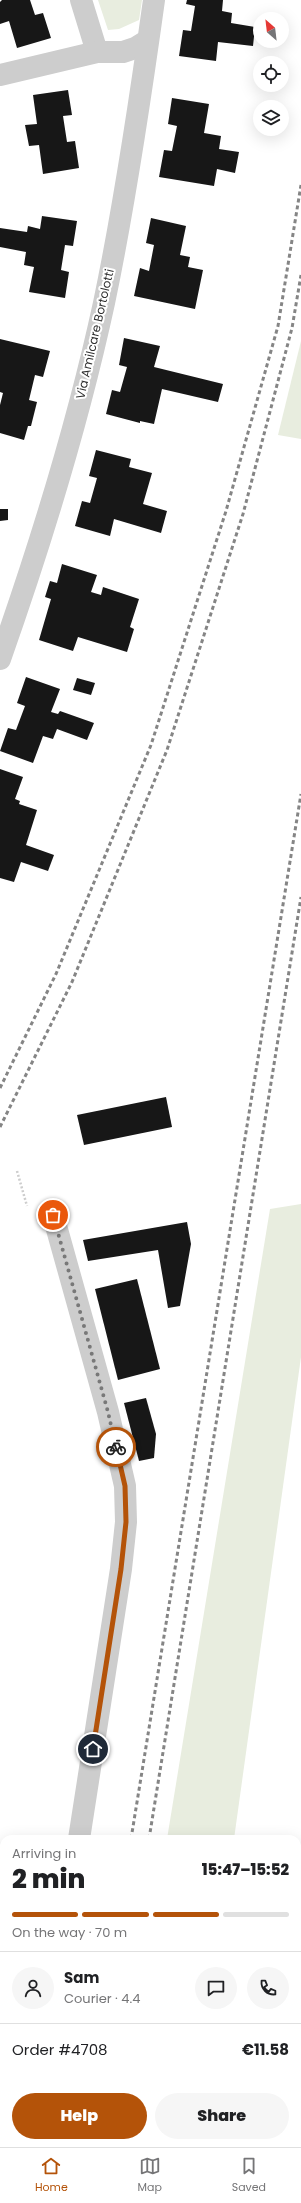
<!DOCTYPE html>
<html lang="en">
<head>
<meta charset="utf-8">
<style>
  body { margin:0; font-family:Poppins,sans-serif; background:#f6f6f6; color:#202124; height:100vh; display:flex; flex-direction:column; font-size:15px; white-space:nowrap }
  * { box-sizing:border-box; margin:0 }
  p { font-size:13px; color:#757577 }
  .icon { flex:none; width:22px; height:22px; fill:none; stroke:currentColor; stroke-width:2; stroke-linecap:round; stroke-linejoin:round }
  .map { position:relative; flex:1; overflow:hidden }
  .sheet { position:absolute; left:0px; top:1835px; width:301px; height:312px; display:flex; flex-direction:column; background:#fff; border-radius:12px 12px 0 0; box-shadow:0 4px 16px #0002 }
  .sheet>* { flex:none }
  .needle { width:26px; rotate:332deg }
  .tools { position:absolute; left:253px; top:12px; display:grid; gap:8px }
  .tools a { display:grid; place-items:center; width:36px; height:36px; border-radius:50%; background:#fff; box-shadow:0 4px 16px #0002; font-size:20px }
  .pin { position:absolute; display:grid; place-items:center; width:34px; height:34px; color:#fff; margin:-17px; border:2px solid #fff; border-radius:50%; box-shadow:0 1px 4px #0007 }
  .courier { position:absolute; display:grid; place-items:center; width:40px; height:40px; margin:-20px; border:3px solid #b45309; border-radius:50%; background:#fff; color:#222; box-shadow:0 1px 5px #0007 }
  .overview em { font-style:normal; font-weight:800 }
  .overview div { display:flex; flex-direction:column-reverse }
  .overview { display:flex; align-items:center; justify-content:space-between; height:68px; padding:0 12px }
  h1 { font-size:26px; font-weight:800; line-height:30px }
  .bar { display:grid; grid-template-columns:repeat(4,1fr); gap:6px 4px; align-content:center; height:48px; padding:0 12px }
  .bar i { height:5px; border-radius:3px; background:#e0e0e0 }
  .bar .current { background:#b45309 }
  .bar p { grid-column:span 4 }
  .line { display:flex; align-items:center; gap:10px; padding:0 12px; border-top:1px solid #e0e0e0 }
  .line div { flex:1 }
  .round { display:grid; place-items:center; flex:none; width:42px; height:42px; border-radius:21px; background:#f6f6f6 }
  .button { display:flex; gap:8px; margin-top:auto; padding:8px 12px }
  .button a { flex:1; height:46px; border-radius:24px; background:#b45309; color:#fff; font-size:16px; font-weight:800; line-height:46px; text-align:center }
  .button a+a { background:#f6f6f6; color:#202124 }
  .tab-bar { display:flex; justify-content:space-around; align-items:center; height:56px; border-top:1px solid #e0e0e0; background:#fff; font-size:11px; color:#757577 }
  .tab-bar a { display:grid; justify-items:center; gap:2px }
  .tab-bar .current { color:#b45309 }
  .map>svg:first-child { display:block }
</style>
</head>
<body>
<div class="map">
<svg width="301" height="2147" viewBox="0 0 301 2147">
  <rect width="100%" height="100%" fill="#fff"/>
  <g fill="#e8eddf">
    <path d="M98 0H142L139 20 119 29 108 30Z"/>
    <path d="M301 341V439L278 435Z"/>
    <path d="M301 1204V1357L234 1839H167L270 1209Z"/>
    <path d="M118 2143H156L153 2147H117Z"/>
  </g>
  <g fill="#171717">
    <path d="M2 0H30L35 15 43 13 51 38 17 48 9 21 0 24V2Z"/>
    <path d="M187 0H223L222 11 232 13 231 23 255 27 253 46 218 42 216 61 179 56 183 30 191 31 195 6 186 4Z"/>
    <path d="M68 90 72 115 63 116 67 142 75 141 79 168 43 174 39 145 29 146 25 125 37 124 33 95Z"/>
    <path d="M172 98 209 104 204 133 221 136 219 149 239 152 235 173 217 169 214 186 159 177 164 150 172 151 177 126 168 124Z"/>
    <path d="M42 216 77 221 73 246 65 245 61 270 69 272 65 298 29 292 34 267 24 265 26 252 0 247V228L27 232 28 226 40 229Z"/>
    <path d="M151 218 186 226 180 255 190 257 188 267 203 270 195 309 134 296 140 268 149 271 154 245 146 243Z"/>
    <path d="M124 338 160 346 154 367 223 384 218 402 162 389 154 424 140 421V423L106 414 112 390 120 392 127 367 119 365Z"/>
    <path d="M0 339 50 351 43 377 35 375 29 400 37 402 31 426H28L24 440 0 433V405L3 393 0 392Z"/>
    <path d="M96 450 131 459 129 467 152 473 143 504 167 511 161 533 114 519 110 536 75 526 82 501 90 503 97 478 89 476Z"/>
    <path d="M0 509H8V520L0 521Z"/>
    <path d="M62 564 97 575 91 592 101 595 103 587 139 599 130 627 134 629 127 652 78 637 73 651 39 640 51 599 45 597 50 581 57 583Z"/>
    <path d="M26 677 60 689 51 712 58 714 60 711 94 723 87 740 57 729 53 739 43 736 33 763 0 751 8 728 16 730 25 706 17 703Z"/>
    <path d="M77 678 95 683 91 695 73 690Z"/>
    <path d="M0 769 23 777 15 799 20 801 19 804 37 810 26 845 54 855 48 871 21 862 14 882 0 878Z"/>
    <path d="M166 1097 172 1127 84 1145 77 1115Z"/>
    <path d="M187 1222 191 1244 180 1306 168 1308 158 1250 88 1261 83 1240Z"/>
    <path d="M137 1279 160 1369 118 1380 95 1289Z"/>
    <path d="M146 1398 156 1434 154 1458 139 1461 124 1403Z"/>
  </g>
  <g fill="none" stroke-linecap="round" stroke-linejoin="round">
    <path stroke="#cdcdcd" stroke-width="2.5" stroke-dasharray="2 2" stroke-linecap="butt" d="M17 1171 27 1206"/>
    <g stroke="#cdcdcd" stroke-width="22">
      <path d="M81 0 97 52"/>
      <path d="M0 75 97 52H123L135 48 148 40"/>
      <path d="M0 659C41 543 78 423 104 303 125 203 140 101 154 0"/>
      <path d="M53 1215 108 1412 125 1486 126 1522 121 1569 79 1839"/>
      <path d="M28 2147 29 2143"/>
    </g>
    <g stroke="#858585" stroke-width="3" stroke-dasharray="4 3" stroke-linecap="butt">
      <path d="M0 1088 56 974 151 745 226 511 278 326 301 185"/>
      <path d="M0 1127 72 982 167 750 243 514 292 328 301 275"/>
      <path d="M131 1839 301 794"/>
      <path d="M149 1839 301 897"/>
      <path d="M81 2147V2143"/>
      <path d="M98 2147 99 2143"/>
    </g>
  </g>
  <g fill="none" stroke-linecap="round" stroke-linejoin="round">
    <path stroke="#787878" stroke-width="4" stroke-dasharray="0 7.2" d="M53 1215 108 1412 116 1447"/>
    <path stroke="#b45309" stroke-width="5" d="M93 1749 121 1569 126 1522 125 1486 116 1447"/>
  </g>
  <g text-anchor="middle" stroke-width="4" stroke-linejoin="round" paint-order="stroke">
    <g font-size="12" fill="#303030" stroke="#fff">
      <text transform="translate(95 334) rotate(-77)" y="4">Via Amilcare Bortolotti</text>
    </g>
  </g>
</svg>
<div class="tools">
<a><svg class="needle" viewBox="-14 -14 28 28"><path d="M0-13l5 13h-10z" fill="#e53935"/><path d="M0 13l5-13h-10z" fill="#757577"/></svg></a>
<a><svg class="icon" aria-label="locate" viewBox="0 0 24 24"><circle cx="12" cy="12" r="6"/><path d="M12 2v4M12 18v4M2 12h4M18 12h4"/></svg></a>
<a><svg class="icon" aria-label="layers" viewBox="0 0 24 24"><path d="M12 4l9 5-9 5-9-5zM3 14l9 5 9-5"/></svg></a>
</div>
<div class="pin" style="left:53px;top:1215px;background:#ea580c"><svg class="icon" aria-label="bag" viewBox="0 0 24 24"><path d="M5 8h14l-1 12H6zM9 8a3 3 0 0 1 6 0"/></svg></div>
<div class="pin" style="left:93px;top:1749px;background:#1f2937"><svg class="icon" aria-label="home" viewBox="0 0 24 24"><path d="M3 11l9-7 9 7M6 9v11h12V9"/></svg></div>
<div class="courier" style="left:116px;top:1447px"><svg class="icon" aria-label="bike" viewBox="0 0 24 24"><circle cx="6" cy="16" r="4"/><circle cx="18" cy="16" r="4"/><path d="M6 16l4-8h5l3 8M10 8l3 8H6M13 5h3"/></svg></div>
<section class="sheet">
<div class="overview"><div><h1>2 min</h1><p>Arriving in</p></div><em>15:47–15:52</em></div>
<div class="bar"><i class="current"></i><i class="current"></i><i class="current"></i><i></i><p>On the way · 70 m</p></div>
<div class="line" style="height:72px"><a class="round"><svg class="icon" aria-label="person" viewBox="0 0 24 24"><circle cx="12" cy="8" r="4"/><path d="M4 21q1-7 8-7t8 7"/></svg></a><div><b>Sam</b><p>Courier · 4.4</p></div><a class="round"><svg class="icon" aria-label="chat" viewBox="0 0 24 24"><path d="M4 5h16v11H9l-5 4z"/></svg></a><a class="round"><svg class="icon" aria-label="phone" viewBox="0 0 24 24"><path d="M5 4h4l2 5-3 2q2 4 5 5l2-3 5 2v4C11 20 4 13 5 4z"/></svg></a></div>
<div class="line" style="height:52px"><div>Order #4708</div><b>€11.58</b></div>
<div class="button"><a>Help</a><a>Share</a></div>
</section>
</div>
<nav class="tab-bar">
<a class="current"><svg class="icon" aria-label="home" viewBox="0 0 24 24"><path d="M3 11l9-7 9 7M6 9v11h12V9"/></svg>Home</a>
<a><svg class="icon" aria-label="map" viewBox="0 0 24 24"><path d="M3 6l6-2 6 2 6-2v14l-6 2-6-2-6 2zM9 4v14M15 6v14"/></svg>Map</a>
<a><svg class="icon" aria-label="saved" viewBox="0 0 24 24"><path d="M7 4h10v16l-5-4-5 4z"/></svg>Saved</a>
</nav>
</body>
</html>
